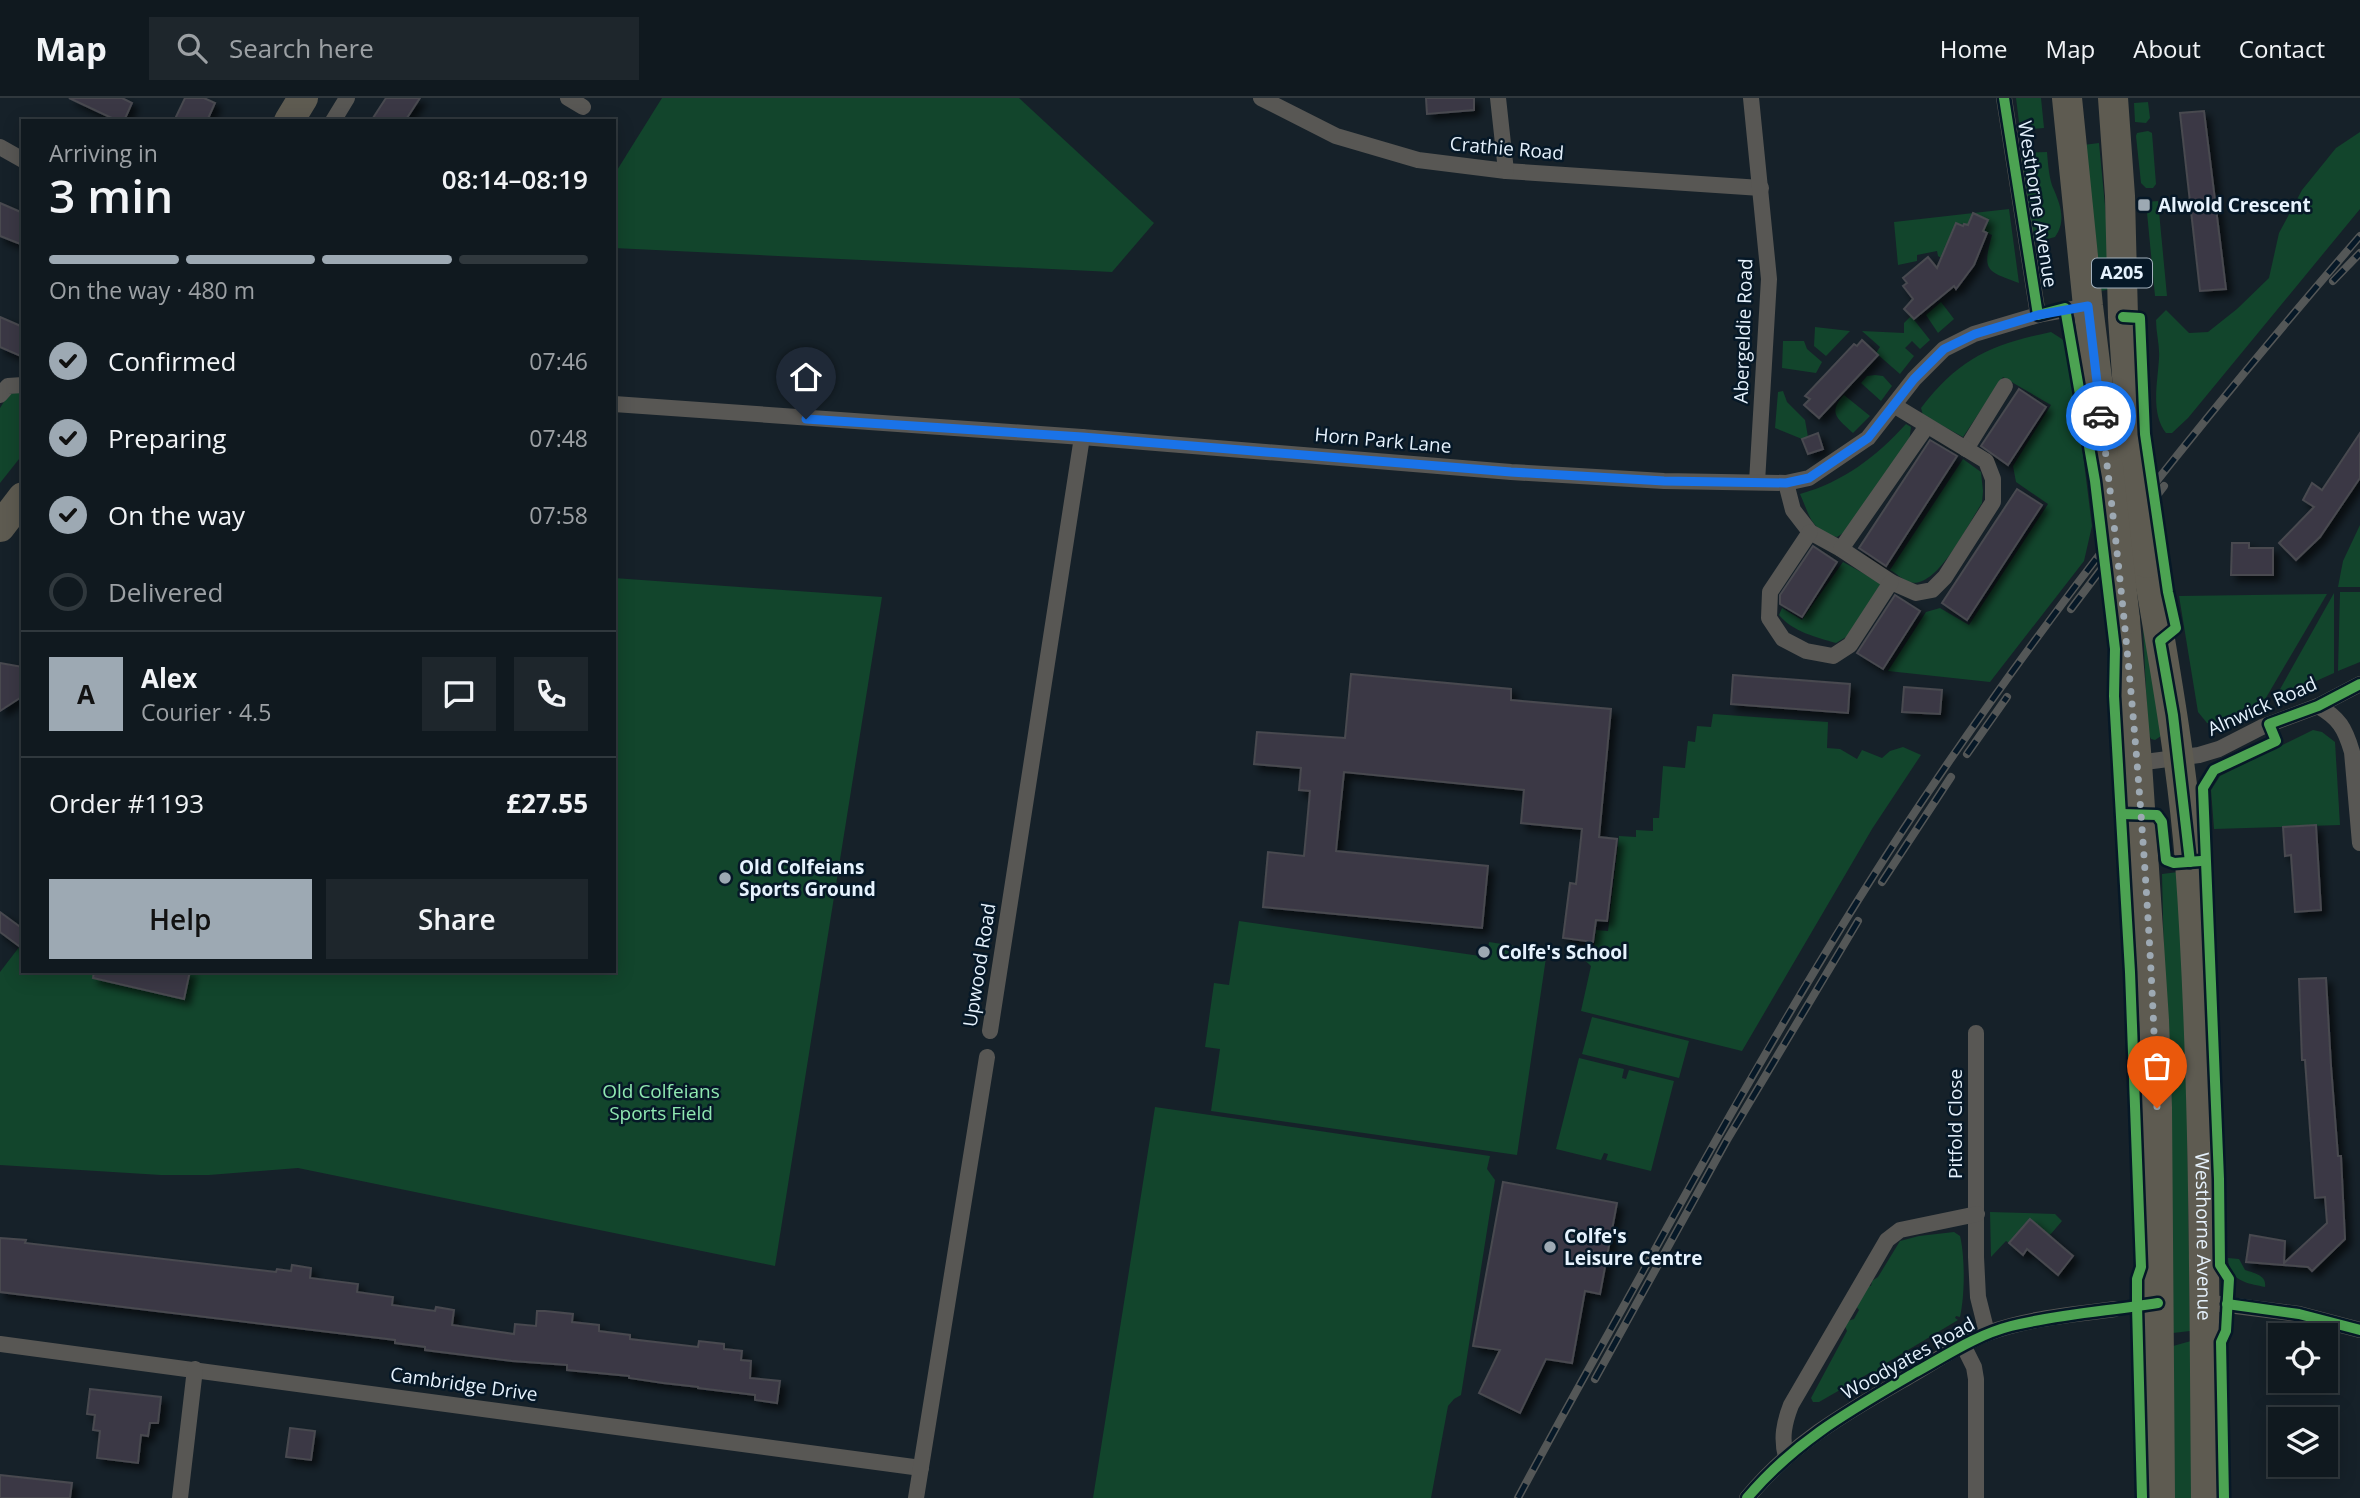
<!DOCTYPE html>
<html lang="en">
<head>
<meta charset="utf-8">
<style>
  body { margin:0; font-family:"Open Sans",sans-serif; background:#1e262c; color:#f1f3f6; height:100vh; display:flex; flex-direction:column; font-size:26px; white-space:nowrap }
  * { box-sizing:border-box; margin:0 }
  p { font-size:23px; color:#9ca0a4 }
  .icon { flex:none; width:38px; height:38px; fill:none; stroke:currentColor; stroke-width:2; stroke-linecap:round; stroke-linejoin:round }
  .map { position:relative; flex:1; overflow:hidden }
  .side { position:absolute; left:21px; top:21px; width:595px; height:854px; display:flex; flex-direction:column; background:#10191f; border-radius:0px; box-shadow:0 4px 18px #0003,0 0 0 2px #30383d }
  .side>* { flex:none }
  .controls { position:absolute; left:2268px; top:1225px; display:grid; gap:14px }
  .controls a { display:grid; place-items:center; width:70px; height:70px; border-radius:0px; background:#10191f; box-shadow:0 4px 18px #0003,0 0 0 2px #30383d; font-size:35px }
  .pin { position:absolute; display:grid; place-items:center; width:60px; height:60px; color:#fff; margin:-72px -30px; border-radius:50% 50% 50% 0; rotate:-45deg; box-shadow:0 0 7px #0007 }
  .pin .icon { rotate:45deg }
  .courier { position:absolute; display:grid; place-items:center; width:70px; height:70px; margin:-35px; border:5px solid #1a73e8; border-radius:50%; background:#fff; color:#222; box-shadow:0 2px 9px #0007 }
  .head em { font-style:normal; font-weight:600 }
  .head div { display:flex; flex-direction:column-reverse }
  .head { display:flex; align-items:center; justify-content:space-between; height:119px; padding:0 28px }
  h1 { font-size:46px; font-weight:600; line-height:52px }
  .bar { display:grid; grid-template-columns:repeat(4,1fr); gap:10px 7px; align-content:center; height:84px; padding:0 28px }
  .bar i { height:9px; border-radius:5px; background:#30383d }
  .bar .current { background:#9da9b3 }
  .bar p { grid-column:span 4 }
  .line { display:flex; align-items:center; gap:18px; padding:0 28px; border-top:2px solid #30383d }
  .line div { flex:1 }
  .round { display:grid; place-items:center; flex:none; width:74px; height:74px; border-radius:0px; background:#1e262c }
  ol { padding:0 28px; list-style:none }
  li { display:flex; align-items:center; gap:21px; height:77px }
  li p { margin-inline-start:auto }
  li .icon { padding:7px; border-radius:50%; background:#9da9b3; color:#111; stroke-width:4 }
  li:last-child { color:#9ca0a4 }
  li i { width:38px; height:38px; border:4px solid #30383d; border-radius:50% }
  .primary-button { display:flex; gap:14px; margin-top:auto; padding:14px 28px }
  .primary-button a { flex:1; height:80px; border-radius:0px; background:#9da9b3; color:#111; font-size:28px; font-weight:600; line-height:80px; text-align:center }
  .primary-button a+a { background:#1e262c; color:#f1f3f6 }
  header { display:flex; align-items:center; gap:42px; box-sizing:border-box; height:98px; padding:0 35px; background:#10191f; border-bottom:2px solid #30383d }
  header strong { font-size:33px }
  nav { display:flex; gap:38px; margin-inline-start:auto; font-size:24px }
  .search { width:490px; height:63px; background:#1e262c; display:flex; align-items:center; gap:18px; box-sizing:border-box; padding:0 24px; border-radius:0px; color:#9ca0a4; font-size:26px }
  .map>svg:first-child { display:block }
</style>
</head>
<body>
<header>
<strong>Map</strong>
<div class="search"><svg class="icon" aria-label="search" viewBox="0 0 24 24"><circle cx="10" cy="10" r="6"/><path d="M15 15l6 6"/></svg>Search here</div>
<nav><a>Home</a><a>Map</a><a>About</a><a>Contact</a></nav>
</header>
<div class="map">
<svg width="2360" height="1400" viewBox="0 0 2360 1400">
  <defs>
    <filter id="shadow"><feDropShadow dx="5.5" dy="5.5" stdDeviation="3.5" flood-color="#0009"/></filter>
  </defs>
  <rect width="100%" height="100%" fill="#162129"/>
  <g fill="#12452c">
    <path d="M662 0H1019L1154 125 1112 174 614 150V77Z"/>
    <path d="M2016 0H2041L2044 30 2020 32Z"/>
    <path d="M2148 4 2150 20 2146 25 2135 24 2134 5Z"/>
    <path d="M2148 33 2152 35 2156 86 2153 90H2146L2141 85 2136 38 2137 35Z"/>
    <path d="M2360 34V111L2188 320 2172 335H2166C2150 315 2158 283 2159 260 2160 248 2156 235 2156 222L2166 212 2189 235 2208 234 2237 211 2269 180 2279 135 2302 92 2336 50Z"/>
    <path d="M2099 45 2113 191 2100 193 2083 47Z"/>
    <path d="M2047 54C2048 65 2049 82 2054 92 2061 108 2066 124 2055 139L2032 145 2021 55Z"/>
    <path d="M2158 103 2167 198H2155L2146 104Z"/>
    <path d="M2009 111 2019 185C1986 173 1982 173 1992 137L1983 133 1988 122 1973 115 1968 127 1956 125 1949 165 1938 158 1937 153 1917 157V163L1898 167 1894 124Z"/>
    <path d="M1941 204 1954 221 1938 235 1926 217Z"/>
    <path d="M1911 218 1930 242 1920 251 1912 243 1905 250 1914 258 1900 276 1876 255 1880 249 1862 233 1904 235V225Z"/>
    <path d="M1815 229 1850 233 1826 258 1814 248Z"/>
    <path d="M2051 234 2062 241 2070 253 2092 428 2084 463 1990 584 1888 573 1926 514 1940 510 1969 527 2048 406 2016 384 2013 368 2051 307 2003 279 1963 339 1923 317 1921 310C1960 260 1990 247 2051 234Z"/>
    <path d="M1783 243H1804L1807 251 1822 264 1816 275 1782 270Z"/>
    <path d="M1875 277 1883 278 1892 288 1881 303 1861 285 1867 278Z"/>
    <path d="M1783 293 1787 304 1805 322 1808 339 1802 341 1775 330 1778 294Z"/>
    <path d="M23 294V356L0 385V310L9 296Z"/>
    <path d="M1844 297 1870 318 1853 335C1838 321 1827 315 1844 297Z"/>
    <path d="M1906 326 1911 329 1909 344 1843 435 1837 439C1811 433 1810 418 1800 396 1843 384 1876 359 1906 326Z"/>
    <path d="M1963 361 1981 374 1983 393 1982 405C1969 424 1937 493 1909 484 1903 482 1896 475 1890 472Z"/>
    <path d="M2360 427V489H2338L2343 463Z"/>
    <path d="M1843 464 1881 485 1851 536 1836 545C1816 539 1793 534 1779 517L1782 510 1802 522Z"/>
    <path d="M614 480 882 499 775 1168 298 1070 209 1077H161L0 1067V874L23 844V873H614Z"/>
    <path d="M2340 494H2360V564L2338 573Z"/>
    <path d="M2334 495V575L2274 602Z"/>
    <path d="M2327 496 2260 610 2221 628 2207 625 2198 614 2179 498Z"/>
    <path d="M2143 529H2146L2161 638 2155 642 2151 641 2148 635Z"/>
    <path d="M1713 616 1828 624 1827 650 1840 651 1857 661 1862 652 1882 660 1890 653 1903 649 1921 657 1872 731 1742 953 1581 913 1591 868 1571 849 1594 851 1596 832 1608 833 1619 738 1636 739V732L1653 733V720H1659L1663 668 1685 670 1688 643 1695 644 1697 628 1711 629Z"/>
    <path d="M2313 632 2322 634 2335 644 2340 727 2214 731 2211 692 2220 678Z"/>
    <path d="M2178 774 2186 931 2190 1233 2173 1235 2162 776Z"/>
    <path d="M1239 823 1487 859 1489 844 1547 853 1517 1057 1211 1013 1220 951 1205 949 1214 885 1229 887Z"/>
    <path d="M1592 919 1689 943 1679 980 1582 956Z"/>
    <path d="M1579 960 1624 971 1622 980 1626 981 1629 972 1674 983 1651 1073 1606 1062 1608 1056 1604 1055 1601 1062 1556 1051Z"/>
    <path d="M1155 1009 1490 1058 1487 1071 1495 1082 1461 1297 1454 1301 1448 1308 1431 1400H1093Z"/>
    <path d="M1990 1114 2055 1116 2062 1123 2050 1137 2030 1121 2009 1145 2006 1143 1991 1159Z"/>
    <path d="M1954 1134 1960 1138C1965 1158 1965 1197 1960 1219L1956 1218 1955 1220 1958 1222 1878 1270 1876 1276 1873 1273 1819 1304H1813L1811 1300 1847 1233 1845 1228 1848 1223 1854 1221 1859 1212 1855 1207 1868 1188H1871L1872 1183 1878 1179 1900 1143 1919 1138Z"/>
    <path d="M2228 1160 2239 1161 2245 1172C2254 1175 2267 1177 2265 1189 2246 1185 2229 1183 2228 1160Z"/>
    <path d="M2191 1243V1400H2173V1248Z"/>
  </g>
  <g fill="#3b3945" stroke="#484950" stroke-width="2" filter="url(#shadow)">
    <path d="M69 0H122L132 5 124 23H118Z"/>
    <path d="M185 0H204L215 5 207 23H174Z"/>
    <path d="M386 0H420L405 23H371Z"/>
    <path d="M1426 0H1474V12L1427 16Z"/>
    <path d="M2204 13 2226 191 2200 193 2180 15Z"/>
    <path d="M0 105 23 115V147L0 138Z"/>
    <path d="M1973 115 1988 122 1983 133 1987 135 1974 167 1956 191 1954 188 1914 221 1904 211 1913 201 1903 188 1907 185 1903 180 1928 159 1937 170 1956 125 1963 128 1964 126 1968 127Z"/>
    <path d="M0 219 23 229V259L0 249Z"/>
    <path d="M1862 242 1878 257 1819 320 1804 307 1810 301 1805 298 1854 246 1857 248Z"/>
    <path d="M2019 291 2046 309 2008 367 1981 348Z"/>
    <path d="M1818 335 1823 351 1808 356 1802 341Z"/>
    <path d="M2360 335V380L2320 439 2296 462 2279 445 2314 409 2303 402 2312 385 2322 392Z"/>
    <path d="M1930 342 1957 358 1886 468 1859 450Z"/>
    <path d="M2017 391 2042 407 1967 522 1942 505Z"/>
    <path d="M2232 445H2249V450H2273V477H2231Z"/>
    <path d="M1813 448 1837 464 1802 519 1780 506V497Z"/>
    <path d="M1895 497 1920 513 1883 571 1857 555Z"/>
    <path d="M0 565 23 569V598L0 613Z"/>
    <path d="M1351 576 1511 591V602L1611 611 1599 739 1617 741 1607 823 1596 822 1593 844 1563 840 1570 785 1576 786 1582 731 1521 725 1524 692 1344 674 1336 753 1488 768 1482 830 1263 809 1268 754 1304 758 1310 693 1299 692 1301 670 1254 666 1257 634 1345 640Z"/>
    <path d="M1733 577 1850 586 1848 615 1731 606Z"/>
    <path d="M1904 589 1942 592 1940 616 1902 614Z"/>
    <path d="M2316 727 2321 812 2295 814 2291 757 2285 758 2283 729Z"/>
    <path d="M0 814 23 831V851L0 834Z"/>
    <path d="M94 873H190L184 901 93 880Z"/>
    <path d="M2326 880 2331 968 2338 1058H2341L2345 1141 2312 1173 2308 1169 2246 1164 2250 1137 2285 1143 2284 1165 2327 1125 2325 1099 2315 1100 2305 962H2302L2299 881Z"/>
    <path d="M1503 1084 1617 1105 1600 1196 1585 1193 1572 1265 1546 1261 1520 1315 1479 1295 1500 1252 1473 1248Z"/>
    <path d="M2030 1121 2073 1158 2058 1177 2027 1151 2023 1157 2009 1145Z"/>
    <path d="M0 1140 26 1142 25 1145 276 1174 277 1171 291 1173 292 1167 311 1170 310 1180 358 1186 357 1194 393 1199 392 1207 435 1213 436 1209 454 1212 452 1227 487 1232 514 1236 515 1226 536 1228 537 1213H545L573 1216 572 1224 599 1227V1233L630 1237V1241L698 1249 699 1243 724 1246V1251L742 1253 741 1262 751 1263 750 1280 780 1283 777 1305 755 1302V1297L698 1290V1289L663 1285 629 1280V1278L567 1272V1267L512 1263 425 1252V1249L395 1245V1242L0 1194Z"/>
    <path d="M90 1291 161 1299 158 1325H150L148 1338 141 1337 138 1365 97 1360 100 1333 93 1332 95 1317 87 1316Z"/>
    <path d="M290 1330 315 1333 311 1362 286 1359Z"/>
    <path d="M0 1377 72 1385 70 1400H0Z"/>
  </g>
  <g fill="none" stroke-linecap="round" stroke-linejoin="round">
    <g stroke="#585754" stroke-width="16">
      <path d="M568 0 583 9"/>
      <path d="M1261 0 1336 38 1418 62 1506 73 1761 90"/>
      <path d="M1498 0 1506 73"/>
      <path d="M1751 0 1769 181 1757 384"/>
      <path d="M2004 0 2038 217"/>
      <path d="M333 23 347 0"/>
      <path d="M0 49 23 62"/>
      <path d="M0 297 8 288 23 287"/>
      <path d="M614 306 1082 339 1511 374 1664 383 1786 385 1809 380 1868 340 1914 281 1944 251 1974 236 2038 217 2088 208"/>
      <path d="M1966 351 2005 288"/>
      <path d="M1786 385 1793 412 1810 434 1841 451 1891 484 1916 495 1932 492 1945 479 1993 404V381L1986 363 1895 308"/>
      <path d="M1810 434 1770 494 1769 520 1783 541 1806 553 1833 558 1850 547 1891 484"/>
      <path d="M1841 451 1927 328"/>
      <path d="M2318 608C2339 620 2345 630 2352 654L2360 745"/>
      <path d="M2137 665 2199 657 2219 651 2262 629 2318 608 2360 586"/>
      <path d="M990 933 1082 339"/>
      <path d="M1976 935V1159L1978 1199 1987 1235"/>
      <path d="M2204 1204 2299 1216 2360 1232"/>
      <path d="M0 1246 921 1370"/>
      <path d="M1963 1247 1974 1269 1976 1281V1400"/>
      <path d="M1786 1359C1781 1340 1784 1325 1791 1307L1887 1142 1900 1132 1977 1116"/>
      <path d="M180 1400 195 1271"/>
      <path d="M916 1400 987 959"/>
      <path d="M1747 1400C1795 1342 1849 1313 1913 1276 1937 1262 1962 1245 1988 1235 2028 1220 2073 1217 2115 1211"/>
    </g>
    <g stroke="#5e5b51" stroke-width="30">
      <path d="M2067 0 2088 208 2108 369"/>
      <path d="M2113 0 2120 98 2123 219 2132 351"/>
      <path d="M289 23 303 0"/>
      <path d="M0 429 23 399"/>
      <path id="s1" d="M2147 465C2164 565 2182 664 2190 764 2205 976 2204 1188 2206 1400"/>
      <path d="M2125 522 2137 665 2154 922 2157 1010 2160 1400"/>
    </g>
    <g stroke="#545757" stroke-width="8">
      <g id="rail">
        <path d="M2333 183 2360 155"/>
        <path d="M2071 511 2164 388"/>
        <path d="M1967 656 2007 599"/>
        <path d="M1882 784 1951 679"/>
        <path d="M1595 1281 1727 1042 1858 823"/>
        <path d="M1518 1400C1560 1321 1604 1244 1647 1166 1727 1020 1809 876 1899 738 2038 526 2195 329 2360 138"/>
      </g>
    </g>
    <use href="#rail" stroke="#061827" stroke-width="5" stroke-dasharray="16" stroke-linecap="butt"/>
    <g stroke="#5e5b51" stroke-width="30">
      <path d="M2132 351 2147 465"/>
      <path d="M2108 369 2125 522"/>
    </g>
    <g stroke="#061827" stroke-width="15">
      <g id="cycleway">
        <path d="M2004 0 2038 217 2065 210 2095 383 2115 551 2114 598 2130 874 2141 1169 2137 1181V1208L2142 1400"/>
        <path d="M2123 219 2140 220 2145 336 2168 494 2176 530 2160 543 2173 617 2190 764"/>
        <path d="M2121 716 2157 717 2162 724 2166 762 2174 765 2201 763"/>
        <path d="M2227 1206 2299 1216 2360 1232"/>
        <path d="M1747 1400C1796 1342 1851 1312 1916 1274 1947 1257 1976 1237 2011 1228 2059 1216 2109 1213 2158 1205"/>
        <path d="M2224 1400 2221 1244 2226 1233 2229 1181 2220 1167 2219 1081 2203 690 2214 672 2276 643 2269 626 2318 608 2360 586"/>
      </g>
    </g>
    <use href="#cycleway" stroke="#4ca352" stroke-width="10"/>
  </g>
  <g fill="none" stroke-linecap="round" stroke-linejoin="round">
    <path stroke="#9da9b3" stroke-width="7" stroke-dasharray="0 12.6" d="M2101 318C2130 547 2149 778 2157 1010"/>
    <path stroke="#1a73e8" stroke-width="9" d="M806 321 1082 339 1511 374 1664 383 1786 385 1809 380 1868 340 1914 281 1944 251 1975 236 2038 217 2088 208 2101 318"/>
  </g>
  <g fill="#9da9b3" stroke="#061827" stroke-width="2.5">
    <rect x="2137" y="100" width="14" height="14" rx="3.5"/>
    <circle cx="725" cy="780" r="7"/>
    <circle cx="1484" cy="854" r="7"/>
    <circle cx="1550" cy="1149" r="7"/>
  </g>
  <g text-anchor="middle" stroke-width="5" stroke-linejoin="round" paint-order="stroke">
    <rect fill="#061827" stroke="#a3b1bd" stroke-width="2" x="2092" y="160.5" width="60" height="29" rx="5"/>
    <g font-size="18" font-weight="bold" fill="#e6f2fd">
      <text x="2122" y="181">A205</text>
    </g>
    <g font-size="19" fill="#e6f2fd" stroke="#061827">
      <text transform="translate(1507 50) rotate(5)" y="7">Crathie Road</text>
      <text transform="translate(2038 106) rotate(81)" y="7">Westhorne Avenue</text>
      <text transform="translate(1743 233) rotate(-88)" y="7">Abergeldie Road</text>
      <text transform="translate(1383 342) rotate(5)" y="7">Horn Park Lane</text>
      <text transform="translate(2262 608) rotate(-24)" y="7">Alnwick Road</text>
      <text transform="translate(979 867) rotate(-81)" y="7">Upwood Road</text>
      <text transform="translate(1955 1026) rotate(-90)" y="7">Pitfold Close</text>
      <text dy="7" stroke="none"><textPath href="#s1" startOffset="677">Westhorne Avenue</textPath></text>
      <text transform="translate(1908 1260) rotate(-29)" y="7">Woodyates Road</text>
      <text transform="translate(464 1286) rotate(8)" y="7">Cambridge Drive</text>
    </g>
    <g font-size="19" font-weight="bold" fill="#e6f2fd" stroke="#061827" text-anchor="start">
      <text x="2158" y="114">Alwold Crescent</text>
      <text x="739" y="776">Old Colfeians<tspan x="739" dy="22">Sports Ground</tspan></text>
      <text x="1498" y="861">Colfe's School</text>
      <text x="1564" y="1145">Colfe's<tspan x="1564" dy="22">Leisure Centre</tspan></text>
    </g>
    <g font-size="19" fill="#8fe8b1" stroke="#061827">
      <text x="661" y="1000">Old Colfeians<tspan x="661" dy="22">Sports Field</tspan></text>
    </g>
  </g>
</svg>
<div class="controls">
<a><svg class="icon" aria-label="locate" viewBox="0 0 24 24"><circle cx="12" cy="12" r="6"/><path d="M12 2v4M12 18v4M2 12h4M18 12h4"/></svg></a>
<a><svg class="icon" aria-label="layers" viewBox="0 0 24 24"><path d="M12 4l9 5-9 5-9-5zM3 14l9 5 9-5"/></svg></a>
</div>
<div class="pin" style="left:2157px;top:1010px;background:#ea580c"><svg class="icon" aria-label="bag" viewBox="0 0 24 24"><path d="M5 8h14l-1 12H6zM9 8a3 3 0 0 1 6 0"/></svg></div>
<div class="pin" style="left:806px;top:321px;background:#1f2937"><svg class="icon" aria-label="home" viewBox="0 0 24 24"><path d="M3 11l9-7 9 7M6 9v11h12V9"/></svg></div>
<div class="courier" style="left:2101px;top:318px"><svg class="icon" aria-label="car" viewBox="0 0 24 24"><path d="M5 17H2v-5l4-1 3-4h7l3 4 3 1v5h-3M9 17h6M6 11h13"/><circle cx="7" cy="17" r="2"/><circle cx="17" cy="17" r="2"/></svg></div>
<section class="side">
<div class="head"><div><h1>3 min</h1><p>Arriving in</p></div><em>08:14–08:19</em></div>
<div class="bar"><i class="current"></i><i class="current"></i><i class="current"></i><i></i><p>On the way · 480 m</p></div>
<ol>
<li><svg class="icon" aria-label="check" viewBox="0 0 24 24"><path d="M5 12l5 5 9-10"/></svg>Confirmed<p>07:46</p></li>
<li><svg class="icon" aria-label="check" viewBox="0 0 24 24"><path d="M5 12l5 5 9-10"/></svg>Preparing<p>07:48</p></li>
<li><svg class="icon" aria-label="check" viewBox="0 0 24 24"><path d="M5 12l5 5 9-10"/></svg>On the way<p>07:58</p></li>
<li><i></i>Delivered</li>
</ol>
<div class="line" style="height:126px"><b class="round" style="background:#9da9b3;color:#111">A</b><div><b>Alex</b><p>Courier · 4.5</p></div><a class="round"><svg class="icon" aria-label="chat" viewBox="0 0 24 24"><path d="M4 5h16v11H9l-5 4z"/></svg></a><a class="round"><svg class="icon" aria-label="phone" viewBox="0 0 24 24"><path d="M5 4h4l2 5-3 2q2 4 5 5l2-3 5 2v4C11 20 4 13 5 4z"/></svg></a></div>
<div class="line" style="height:91px"><div>Order #1193</div><b>£27.55</b></div>
<div class="primary-button"><a>Help</a><a>Share</a></div>
</section>
</div>
</body>
</html>
